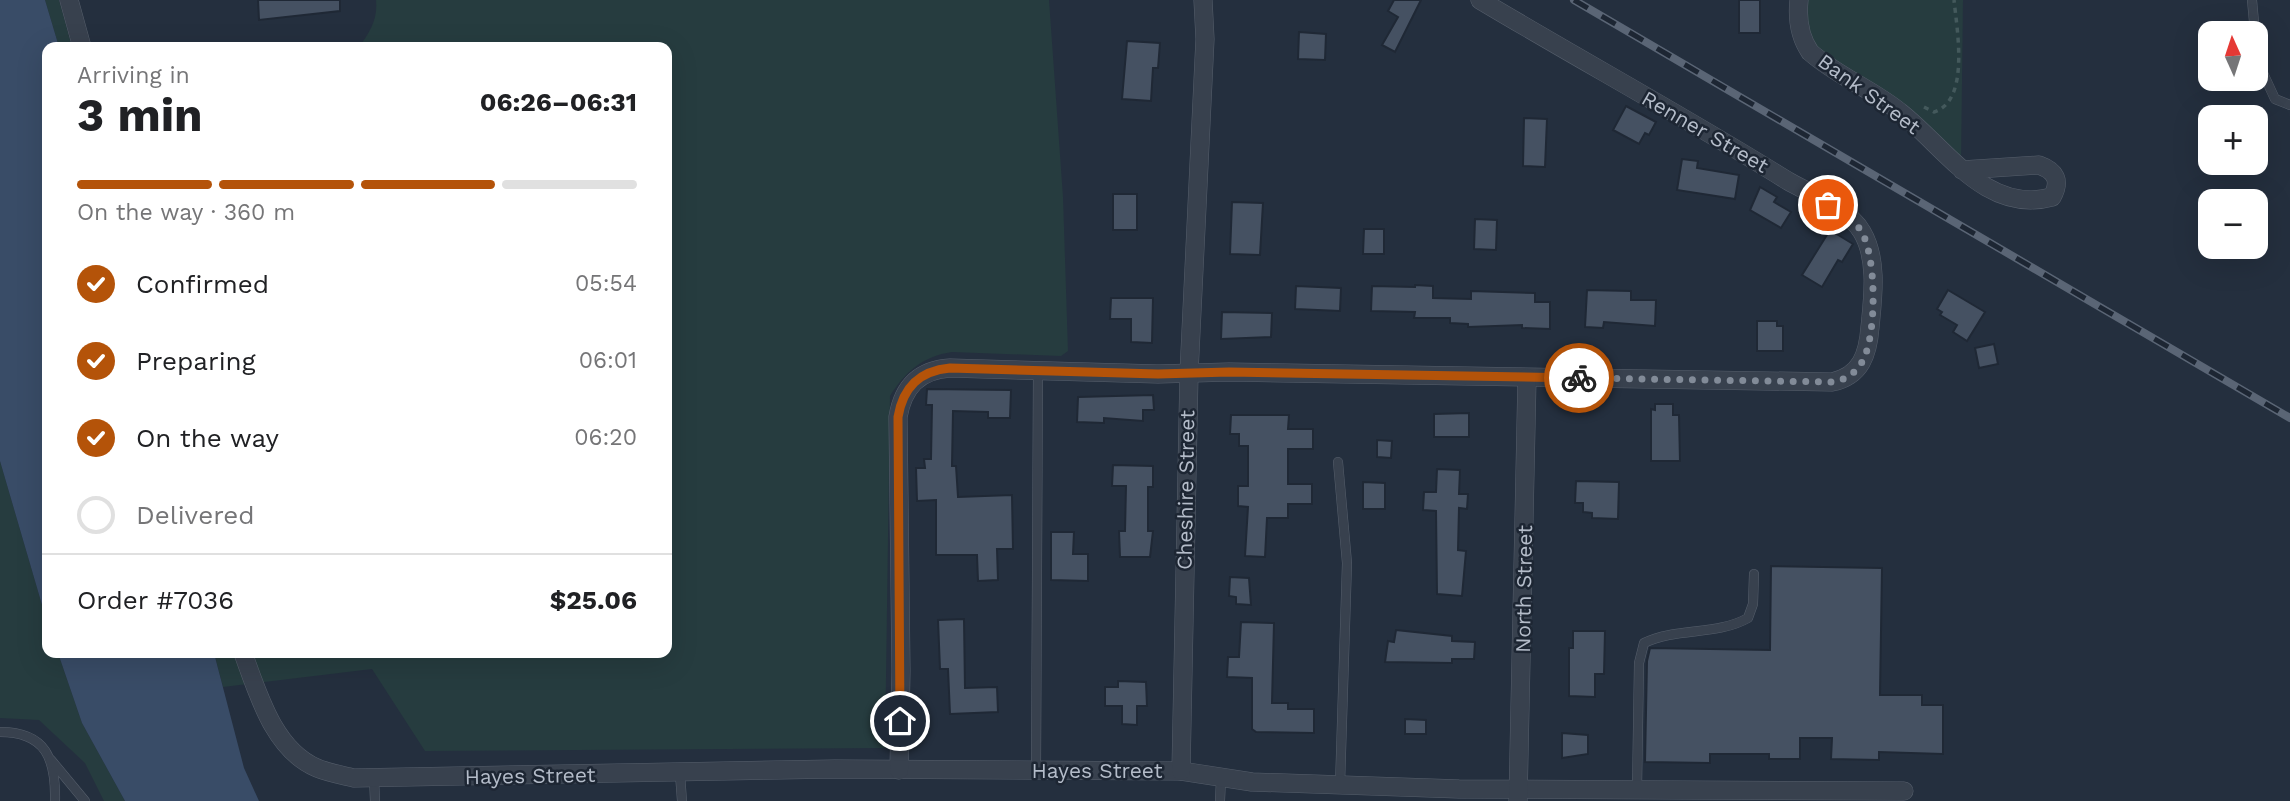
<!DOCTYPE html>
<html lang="en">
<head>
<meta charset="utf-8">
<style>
  body { margin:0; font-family:"Work Sans",sans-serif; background:#f2f2f2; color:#202124; height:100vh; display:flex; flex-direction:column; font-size:26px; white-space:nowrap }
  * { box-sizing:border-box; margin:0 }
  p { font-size:23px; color:#757577 }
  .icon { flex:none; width:38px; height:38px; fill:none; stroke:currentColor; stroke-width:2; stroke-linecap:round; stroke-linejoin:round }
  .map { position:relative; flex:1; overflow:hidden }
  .panel { position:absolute; left:42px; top:42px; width:630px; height:616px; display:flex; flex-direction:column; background:#fff; border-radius:14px; box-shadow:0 7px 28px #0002 }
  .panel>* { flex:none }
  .needle { width:46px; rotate:357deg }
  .tools { position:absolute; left:2198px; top:21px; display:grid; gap:14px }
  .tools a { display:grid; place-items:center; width:70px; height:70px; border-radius:14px; background:#fff; box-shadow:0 7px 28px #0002; font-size:35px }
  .pin { position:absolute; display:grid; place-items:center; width:60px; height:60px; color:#fff; margin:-30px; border:4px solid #fff; border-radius:50%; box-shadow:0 2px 7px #0007 }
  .courier { position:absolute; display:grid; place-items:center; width:70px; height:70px; margin:-35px; border:5px solid #b45309; border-radius:50%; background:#fff; color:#222; box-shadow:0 2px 9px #0007 }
  .head em { font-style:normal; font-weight:700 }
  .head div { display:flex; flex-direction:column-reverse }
  .head { display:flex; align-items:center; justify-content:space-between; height:119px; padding:0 35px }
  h1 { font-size:46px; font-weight:700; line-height:52px }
  .bar { display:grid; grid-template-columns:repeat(4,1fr); gap:10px 7px; align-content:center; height:84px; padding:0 35px }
  .bar i { height:9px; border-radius:5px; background:#e0e0e0 }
  .bar .on { background:#b45309 }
  .bar p { grid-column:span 4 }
  .line { display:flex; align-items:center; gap:18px; padding:0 35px; border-top:2px solid #e0e0e0 }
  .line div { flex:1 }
  ol { padding:0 35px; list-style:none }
  li { display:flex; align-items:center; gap:21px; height:77px }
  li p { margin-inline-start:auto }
  li .icon { padding:7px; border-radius:50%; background:#b45309; color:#fff; stroke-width:4 }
  li:last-child { color:#757577 }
  li i { width:38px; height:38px; border:4px solid #e0e0e0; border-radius:50% }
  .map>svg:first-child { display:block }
</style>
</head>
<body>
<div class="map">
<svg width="2290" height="801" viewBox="0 0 2290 801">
  <rect width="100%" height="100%" fill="#242f3e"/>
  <g fill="#263c3f">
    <path d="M45 0H59L72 47H59Z"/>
    <path d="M376 0H1049L1063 197 1068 351 1061 356 952 352C923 356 905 372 890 396L885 748 425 751 372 669 223 687 214 653H667V47H359C370 32 378 19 376 0Z"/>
    <path d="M1806 0H1963L1961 163 1829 62 1808 38Z"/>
    <path d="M0 461 47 622V653H58L82 723 125 801H104L85 763 39 720 0 718Z"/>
  </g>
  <g fill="#394c67">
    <path d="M0 0H45L59 47H47V622L0 461Z"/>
    <path d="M58 653H214L244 768 259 801H125L82 723Z"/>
  </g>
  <g fill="#455162" stroke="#1f2835" stroke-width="2">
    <path d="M258 0H340V11L259 20Z"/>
    <path d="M1394 0H1421L1395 52 1382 45 1398 17 1388 11Z"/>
    <rect x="1739" y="0" width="21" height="33"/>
    <path d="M1299 32 1326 34 1325 60 1298 59Z"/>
    <path d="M1127 41 1160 43 1158 68H1153L1151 101 1122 99Z"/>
    <path d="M1626 106 1656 122 1649 135 1645 133 1639 144 1613 130Z"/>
    <path d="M1524 118 1547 119 1545 167 1523 166Z"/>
    <path d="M1682 159 1698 161 1697 168 1739 175 1735 199 1677 190Z"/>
    <path d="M1760 187 1777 197 1774 202 1791 212 1781 228 1750 210Z"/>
    <rect x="1113" y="194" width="24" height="36"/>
    <path d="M1232 202 1263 203 1260 255 1230 254Z"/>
    <path d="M1475 219 1497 220 1496 250 1474 249Z"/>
    <path d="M1364 229H1384V254H1363Z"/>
    <path d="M1830 230 1853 244 1842 262 1838 260 1822 287 1802 275Z"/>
    <path d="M1415 285 1433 286V298L1471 299V291L1535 293V302H1550V329L1522 328V325L1468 327V324L1450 323V318H1414L1415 312 1371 311 1372 286 1415 287Z"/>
    <path d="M1296 286 1341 288 1340 311 1295 309Z"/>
    <path d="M1587 290 1631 291V300H1656L1655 326 1604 322 1603 328 1585 327Z"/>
    <path d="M1948 290 1985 312 1967 341 1953 332 1957 325 1940 315 1942 312 1937 309Z"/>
    <path d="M1111 298H1153L1152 343 1131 342V319H1110Z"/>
    <path d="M1222 312 1272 313 1271 337 1221 339Z"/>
    <path d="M1757 321H1777V326H1783V351H1757Z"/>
    <path d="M1994 344 1998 364 1979 368 1975 348Z"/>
    <path d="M927 389 1011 390 1010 418H988V412L953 411 952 466H956L958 497 1012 495 1013 549H997L998 580 978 581 977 555H936V500L917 501 916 468H925L924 459H931L932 405H926Z"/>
    <path d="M1153 395 1154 410H1143V421L1104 418V423L1077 422 1078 397Z"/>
    <path d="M1655 404H1673V415H1679L1680 461H1651V409L1655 410Z"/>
    <path d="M1469 413V437H1434V414Z"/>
    <path d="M1231 415H1289L1288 429H1313V449H1288V484H1312V504H1288V518H1267L1265 557 1245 556 1248 507 1238 506V486H1248V446H1239V434H1230Z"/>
    <path d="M1377 440 1392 441 1391 458 1377 457Z"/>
    <path d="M1113 465 1153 466V487H1148V531H1153L1150 557H1120L1119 531H1125L1126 486H1112Z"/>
    <path d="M1437 469 1460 470 1459 494H1468L1467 509 1459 508 1458 550 1466 551 1462 596 1437 594 1436 511 1423 510 1424 492H1436Z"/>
    <path d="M1576 481 1619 482 1618 519 1592 518V513L1583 512V503H1575Z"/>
    <path d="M1363 482 1385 483V509H1363Z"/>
    <path d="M1051 532H1074L1073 554H1088V581L1051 580Z"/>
    <path d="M1771 566 1882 568 1880 695H1922V705H1943V754L1879 752V760L1831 759 1832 738H1800V759H1769V754H1710V763L1645 762 1647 661 1650 648 1770 650Z"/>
    <path d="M1230 577 1249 578 1251 605 1236 604V597L1229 596Z"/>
    <path d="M964 619 965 688 997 687 998 712 950 714 948 669H940L938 620Z"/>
    <path d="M1241 622 1274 623 1272 703H1288V709H1314V733L1256 732 1252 729V678L1227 677 1228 657H1239Z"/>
    <path d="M1396 630 1452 636V641L1475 642 1474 659H1452V663L1385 662 1388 641 1394 642Z"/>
    <path d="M1573 631H1605L1604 674H1595V697L1569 696V648H1573Z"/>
    <path d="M1118 681 1146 682 1147 706H1137V725L1122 724V706H1105V687H1118Z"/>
    <path d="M1405 719 1426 720V734H1405Z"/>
    <path d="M1562 733 1588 735V754L1562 758Z"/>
  </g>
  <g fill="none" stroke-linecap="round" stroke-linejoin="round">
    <g stroke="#565f6c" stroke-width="10">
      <g id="service">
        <path d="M2252 0 2255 33"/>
        <path d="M2256 45 2257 60 2275 99 2290 105"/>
        <path d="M1338 462 1347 563 1340 785"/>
        <path d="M0 732C46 732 56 759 55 801"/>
        <path d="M51 760 85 801"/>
        <path d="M1036 772 1038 370"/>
        <path d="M680 774 682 801"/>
        <path d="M374 778 375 801"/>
        <path d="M1637 790 1639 663 1644 643C1677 627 1716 636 1748 618L1753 604 1754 574"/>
        <path d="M1220 801 1221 779"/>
      </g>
    </g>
    <g stroke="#565f6c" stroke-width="19">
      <g id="minor">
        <path d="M69 0 82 47"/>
        <path d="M1799 0C1797 19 1799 36 1810 52 1837 76 1872 89 1900 112 1945 147 1986 215 2052 197 2061 181 2056 171 2039 165L1962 170"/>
        <path d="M243 653C258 694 274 750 317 768 329 773 342 775 354 778L835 769 1181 771 1252 782 1459 789 1904 791"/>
        <path d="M899 770 901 671 898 417C903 387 919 370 950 368L1158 374 1229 372 1832 382C1861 376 1868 354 1870 327 1873 297 1878 259 1862 232 1849 209 1811 194 1788 181 1687 118 1582 61 1480 0"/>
        <path d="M1181 771 1189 373 1205 39 1203 0"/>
        <path d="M1518 801 1527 378"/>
      </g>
    </g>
    <path stroke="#44595c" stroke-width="3.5" stroke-dasharray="5 5" stroke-linecap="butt" d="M1924 107 1934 112C1970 101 1957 30 1954 0"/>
    <use href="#service" stroke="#38414e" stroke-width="9"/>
    <use href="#minor" stroke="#38414e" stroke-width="18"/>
    <g stroke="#5a6575" stroke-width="8">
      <path id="rail" d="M1574 0 2290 418"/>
    </g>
    <use href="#rail" stroke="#1d2633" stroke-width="5" stroke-dasharray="16" stroke-linecap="butt"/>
  </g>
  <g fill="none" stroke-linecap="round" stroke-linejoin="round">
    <path stroke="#828b98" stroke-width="7" stroke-dasharray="0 12.6" d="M1579 378 1832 382C1845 380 1855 374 1862 362 1877 337 1877 256 1861 231 1853 218 1840 212 1828 205"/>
    <path stroke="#b45309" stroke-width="9" d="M900 721 898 417C903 387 919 371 950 368L1158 374 1229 372 1579 378"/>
  </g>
  <g text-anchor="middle" stroke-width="5" stroke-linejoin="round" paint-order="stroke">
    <g font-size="21" fill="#b4bcc9" stroke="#1d2633">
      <text transform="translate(1869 94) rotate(36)" y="7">Bank Street</text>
      <text transform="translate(1705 132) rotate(30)" y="7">Renner Street</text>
      <text transform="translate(1186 490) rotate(-89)" y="7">Cheshire Street</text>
      <text transform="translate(1524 589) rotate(-89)" y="7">North Street</text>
      <text x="1097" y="778">Hayes Street</text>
      <text transform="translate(530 776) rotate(-1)" y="7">Hayes Street</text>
    </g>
  </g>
</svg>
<div class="tools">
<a><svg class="needle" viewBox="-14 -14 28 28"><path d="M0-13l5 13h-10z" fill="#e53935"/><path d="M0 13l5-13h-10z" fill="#757577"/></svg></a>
<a>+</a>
<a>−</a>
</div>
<div class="pin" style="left:1828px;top:205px;background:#ea580c"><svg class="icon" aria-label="bag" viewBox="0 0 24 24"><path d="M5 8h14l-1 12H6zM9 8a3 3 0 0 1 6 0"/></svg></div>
<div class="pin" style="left:900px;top:721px;background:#1f2937"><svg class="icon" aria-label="home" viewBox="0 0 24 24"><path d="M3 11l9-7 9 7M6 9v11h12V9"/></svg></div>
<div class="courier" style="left:1579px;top:378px"><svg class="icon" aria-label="bike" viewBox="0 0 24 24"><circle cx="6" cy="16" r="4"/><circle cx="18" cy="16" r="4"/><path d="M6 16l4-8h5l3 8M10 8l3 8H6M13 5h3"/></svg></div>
<section class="panel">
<div class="head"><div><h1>3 min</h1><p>Arriving in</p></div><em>06:26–06:31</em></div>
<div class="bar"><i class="on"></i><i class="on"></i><i class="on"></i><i></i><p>On the way · 360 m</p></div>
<ol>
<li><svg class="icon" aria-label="check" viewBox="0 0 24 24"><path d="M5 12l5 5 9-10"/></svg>Confirmed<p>05:54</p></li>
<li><svg class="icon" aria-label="check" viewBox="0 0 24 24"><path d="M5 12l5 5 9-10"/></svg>Preparing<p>06:01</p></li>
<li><svg class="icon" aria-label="check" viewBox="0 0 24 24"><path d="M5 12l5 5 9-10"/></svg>On the way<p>06:20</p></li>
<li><i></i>Delivered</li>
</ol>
<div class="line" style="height:91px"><div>Order #7036</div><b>$25.06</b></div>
</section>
</div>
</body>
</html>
